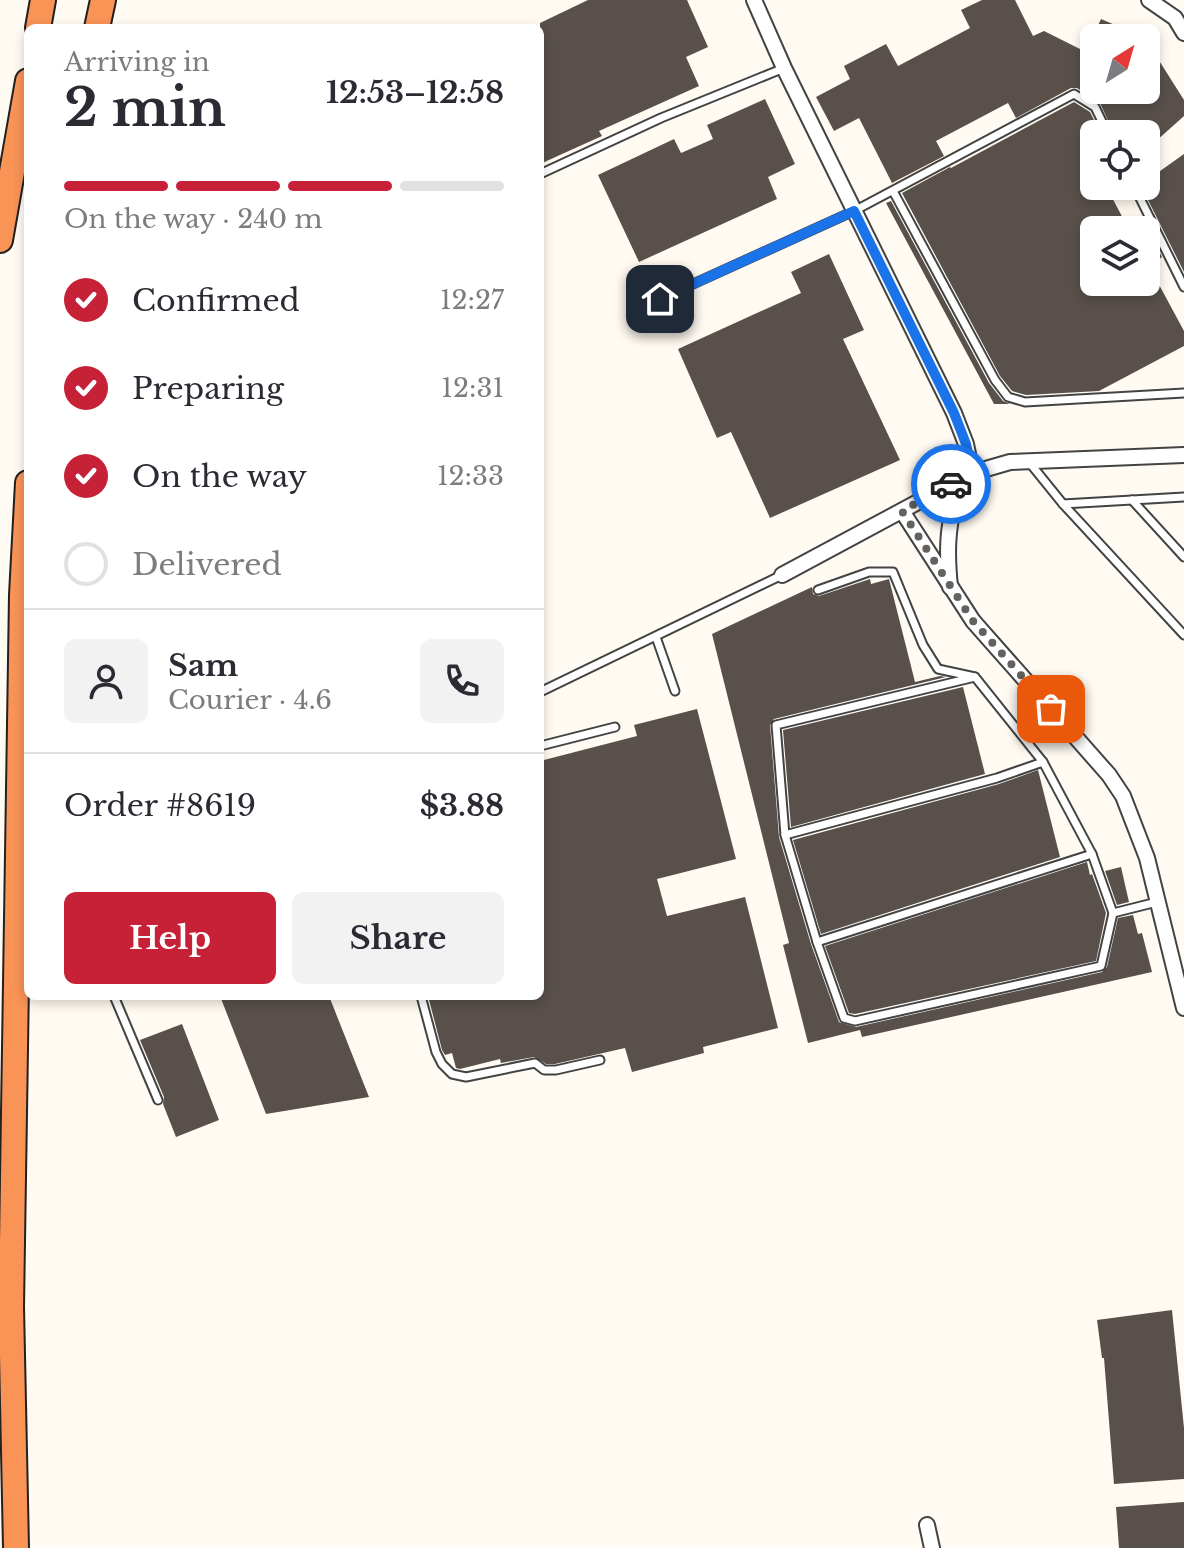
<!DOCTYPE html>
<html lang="en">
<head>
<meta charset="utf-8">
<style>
  body { margin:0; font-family:"Libre Baskerville",serif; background:#f2f2f3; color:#2b2b33; height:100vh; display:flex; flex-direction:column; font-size:30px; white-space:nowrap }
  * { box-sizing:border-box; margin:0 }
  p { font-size:26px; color:#7c7c81 }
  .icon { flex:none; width:44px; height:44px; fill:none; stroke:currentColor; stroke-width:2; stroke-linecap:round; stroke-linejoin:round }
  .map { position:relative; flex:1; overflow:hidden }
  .panel { position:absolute; left:24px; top:24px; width:520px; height:976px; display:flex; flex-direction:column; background:#fff; border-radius:12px; box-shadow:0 4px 12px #0003 }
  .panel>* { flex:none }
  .needle { width:52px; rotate:37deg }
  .controls { position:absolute; left:1080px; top:24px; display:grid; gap:16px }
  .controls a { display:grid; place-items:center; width:80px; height:80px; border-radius:12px; background:#fff; box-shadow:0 4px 12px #0003; font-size:40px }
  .pin { position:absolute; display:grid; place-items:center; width:68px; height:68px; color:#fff; margin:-34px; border-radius:16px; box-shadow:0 4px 12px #0006 }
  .courier { position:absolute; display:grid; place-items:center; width:80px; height:80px; margin:-40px; border:6px solid #1a73e8; border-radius:50%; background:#fff; color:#222; box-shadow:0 2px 10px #0007 }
  .summary em { font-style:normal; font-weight:700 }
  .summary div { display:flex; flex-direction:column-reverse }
  .summary { display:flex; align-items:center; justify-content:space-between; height:136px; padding:0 40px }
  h1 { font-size:52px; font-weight:700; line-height:60px }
  .bar { display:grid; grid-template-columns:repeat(4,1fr); gap:12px 8px; align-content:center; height:96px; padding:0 40px }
  .bar i { height:10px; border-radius:6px; background:#e1e1e2 }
  .bar .active { background:#c62137 }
  .bar p { grid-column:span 4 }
  .line { display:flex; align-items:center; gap:20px; padding:0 40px; border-top:2px solid #e1e1e2 }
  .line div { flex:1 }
  .round { display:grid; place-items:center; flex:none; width:84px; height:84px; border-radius:12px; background:#f2f2f3 }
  ol { padding:0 40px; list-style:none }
  li { display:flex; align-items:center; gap:24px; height:88px }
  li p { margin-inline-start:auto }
  li .icon { padding:8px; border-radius:50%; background:#c62137; color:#fff; stroke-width:4 }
  li:last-child { color:#7c7c81 }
  li i { width:44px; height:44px; border:4px solid #e1e1e2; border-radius:50% }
  .cta { display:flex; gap:16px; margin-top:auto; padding:16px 40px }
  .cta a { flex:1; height:92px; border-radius:12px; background:#c62137; color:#fff; font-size:32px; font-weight:700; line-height:92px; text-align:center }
  .cta a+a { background:#f2f2f3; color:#2b2b33 }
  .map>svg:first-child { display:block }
</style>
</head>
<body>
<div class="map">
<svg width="1184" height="1548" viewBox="0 0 1184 1548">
  <rect width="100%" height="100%" fill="#fffbf2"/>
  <g fill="#59504b" fill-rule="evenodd">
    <path d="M588 0H687L708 47 686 57 699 86 599 131 602 136 540 164V23Z"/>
    <path d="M982 0H1015L1033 36 1044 31 1086 52 1101 19 1145 38H1094V90H1146V40L1184 100V116L1146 150V134H1114L1100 103 1077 88H1071L1016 118 1008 103 936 141 944 156 892 183 859 118 834 131 816 97 850 79 844 66 886 44 898 66 970 28 961 10Z"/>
    <path d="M765 99 795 164 768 177 777 199 639 262 598 175 674 139 681 153 713 139 707 125Z"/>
    <path d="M1074 102 1090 112 1101 134H1094V186H1106L1127 226 1141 216 1162 257 1149 266 1184 331V346L1099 391 1026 395 1012 391 1000 376 902 193 950 167 951 168ZM1094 230H1146V282H1094Z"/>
    <path d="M1184 154V272L1141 186H1146V181Z"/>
    <path d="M891 201 989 383 1003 401 1010 404H994L886 203Z"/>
    <path d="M829 254 864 330 843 339 900 460 770 518 731 432 717 438 678 349 801 293 791 272Z"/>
    <path d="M870 579 871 584 889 579 915 682 940 676 946 677 774 719 770 725 779 837 811 944 839 1022 856 1027 1102 972 1107 967 1118 918 1133 915 1138 934 1142 933 1152 972 862 1037 860 1030 808 1043 783 945 789 943 712 634 812 587 813 594 819 596Z"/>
    <path d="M963 687 985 774 791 827 783 730Z"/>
    <path d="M697 709 736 859 657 879 667 916 745 897 778 1028 703 1047 704 1053 632 1072 625 1048 555 1064H546L534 1057 501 1063 500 1059 460 1069 456 1068 452 1053 445 1055 442 1050 428 996H540V761L637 736 634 725Z"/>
    <path d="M1038 770 1060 857 821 934 793 840 999 784Z"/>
    <path d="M1087 862 1090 875 1092 874 1106 913 1096 961 855 1014 849 1013 825 946Z"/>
    <path d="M1121 867 1129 902 1117 905 1105 871Z"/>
    <path d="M220 996H329L369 1097 266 1114Z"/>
    <path d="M182 1024 219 1120 176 1137 163 1104 164 1097 140 1040Z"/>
    <path d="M1172 1310 1184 1428V1479L1114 1484 1104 1358H1102L1097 1320Z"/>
    <path d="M1184 1502V1548H1119L1116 1507Z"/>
  </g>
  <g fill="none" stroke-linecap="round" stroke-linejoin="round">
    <g stroke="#434343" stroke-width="11">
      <g id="lane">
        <path d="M540 174 661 118 784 68"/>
        <path d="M1134 186 1184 287"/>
        <path d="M893 191 995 380 1008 397 1025 402 1184 393"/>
        <path d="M660 299 854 211 1074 94 1095 107 1108 134"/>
        <path d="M1029 462 1063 504 1184 635"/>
        <path d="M1132 500 1184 557"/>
        <path d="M1063 504 1184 497"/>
        <path d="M818 590 869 572H893L923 645 938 669 975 677 1043 762 1092 854 1113 913 1157 902"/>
        <path d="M656 637 675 691"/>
        <path d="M975 677 776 725 785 835 817 942 844 1018 855 1021 1101 966 1113 913"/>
        <path d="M540 692 782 575"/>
        <path d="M540 746 615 727"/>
        <path d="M785 835 997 778 1043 762"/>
        <path d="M817 942 1092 854"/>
        <path d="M114 996 158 1100"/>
        <path d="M421 996 436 1052 442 1064 452 1074 466 1077 535 1063 544 1070H556L600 1060"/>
      </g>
    </g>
    <g stroke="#434343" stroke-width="18">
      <g id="street">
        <path d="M754 0 784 68 954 413 966 444 972 473C967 480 961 488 958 496 946 524 947 557 950 587"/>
        <path d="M1149 0 1175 18 1184 33"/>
        <path d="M902 511 973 621 1109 775 1123 796 1147 858 1184 1008"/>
        <path d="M782 575 972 473 1010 462 1184 455"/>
        <path d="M927 1525 932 1548"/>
      </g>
    </g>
    <g stroke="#212121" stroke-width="28">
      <g id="highway">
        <path d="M38 28 43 0"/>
        <path d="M97 28 103 0"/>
        <path d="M0 240 28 81"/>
        <path d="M16 1548 11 1307 22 595 28 483"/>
      </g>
    </g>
    <use href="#lane" stroke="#fff" stroke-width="7"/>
    <use href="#street" stroke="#fff" stroke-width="14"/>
    <use href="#highway" stroke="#f99356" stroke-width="24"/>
  </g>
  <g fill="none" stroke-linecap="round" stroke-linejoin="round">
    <path stroke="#64625f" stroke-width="8" stroke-dasharray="0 14.4" d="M951 484 902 511 973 621 1051 709"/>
    <path stroke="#1a73e8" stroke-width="10" d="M660 299 854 211 954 413 966 444 972 473 951 484"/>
  </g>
</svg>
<div class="controls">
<a><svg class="needle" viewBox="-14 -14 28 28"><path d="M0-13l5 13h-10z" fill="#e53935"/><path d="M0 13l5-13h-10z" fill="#7c7c81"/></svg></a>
<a><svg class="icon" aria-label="locate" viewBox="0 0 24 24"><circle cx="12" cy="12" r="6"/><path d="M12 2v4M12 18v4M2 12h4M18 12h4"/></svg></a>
<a><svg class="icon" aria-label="layers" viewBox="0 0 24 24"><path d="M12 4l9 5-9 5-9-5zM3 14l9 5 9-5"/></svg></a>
</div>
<div class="pin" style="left:1051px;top:709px;background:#ea580c"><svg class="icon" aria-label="bag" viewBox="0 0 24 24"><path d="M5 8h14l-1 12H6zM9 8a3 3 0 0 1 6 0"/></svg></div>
<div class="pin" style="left:660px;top:299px;background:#1f2937"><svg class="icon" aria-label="home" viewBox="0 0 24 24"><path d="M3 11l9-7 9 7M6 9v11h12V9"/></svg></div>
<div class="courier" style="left:951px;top:484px"><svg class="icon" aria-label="car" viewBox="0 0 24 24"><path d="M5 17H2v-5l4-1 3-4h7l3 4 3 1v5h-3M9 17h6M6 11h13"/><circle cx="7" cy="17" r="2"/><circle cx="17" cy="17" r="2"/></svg></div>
<section class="panel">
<div class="summary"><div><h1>2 min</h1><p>Arriving in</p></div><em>12:53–12:58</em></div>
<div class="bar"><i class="active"></i><i class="active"></i><i class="active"></i><i></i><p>On the way · 240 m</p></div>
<ol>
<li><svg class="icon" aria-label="check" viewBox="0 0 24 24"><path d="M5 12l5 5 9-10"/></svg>Confirmed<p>12:27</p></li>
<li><svg class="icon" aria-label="check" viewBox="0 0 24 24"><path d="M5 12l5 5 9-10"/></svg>Preparing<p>12:31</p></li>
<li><svg class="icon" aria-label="check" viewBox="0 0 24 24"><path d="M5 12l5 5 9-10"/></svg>On the way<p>12:33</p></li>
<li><i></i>Delivered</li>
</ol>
<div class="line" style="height:144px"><a class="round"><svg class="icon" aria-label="person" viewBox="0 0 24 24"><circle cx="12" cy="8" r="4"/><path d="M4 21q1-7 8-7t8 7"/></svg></a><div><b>Sam</b><p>Courier · 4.6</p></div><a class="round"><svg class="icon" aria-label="phone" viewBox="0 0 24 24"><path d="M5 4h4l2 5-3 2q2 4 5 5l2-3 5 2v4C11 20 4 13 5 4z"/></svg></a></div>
<div class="line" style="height:104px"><div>Order #8619</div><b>$3.88</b></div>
<div class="cta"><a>Help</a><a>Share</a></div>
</section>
</div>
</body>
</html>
